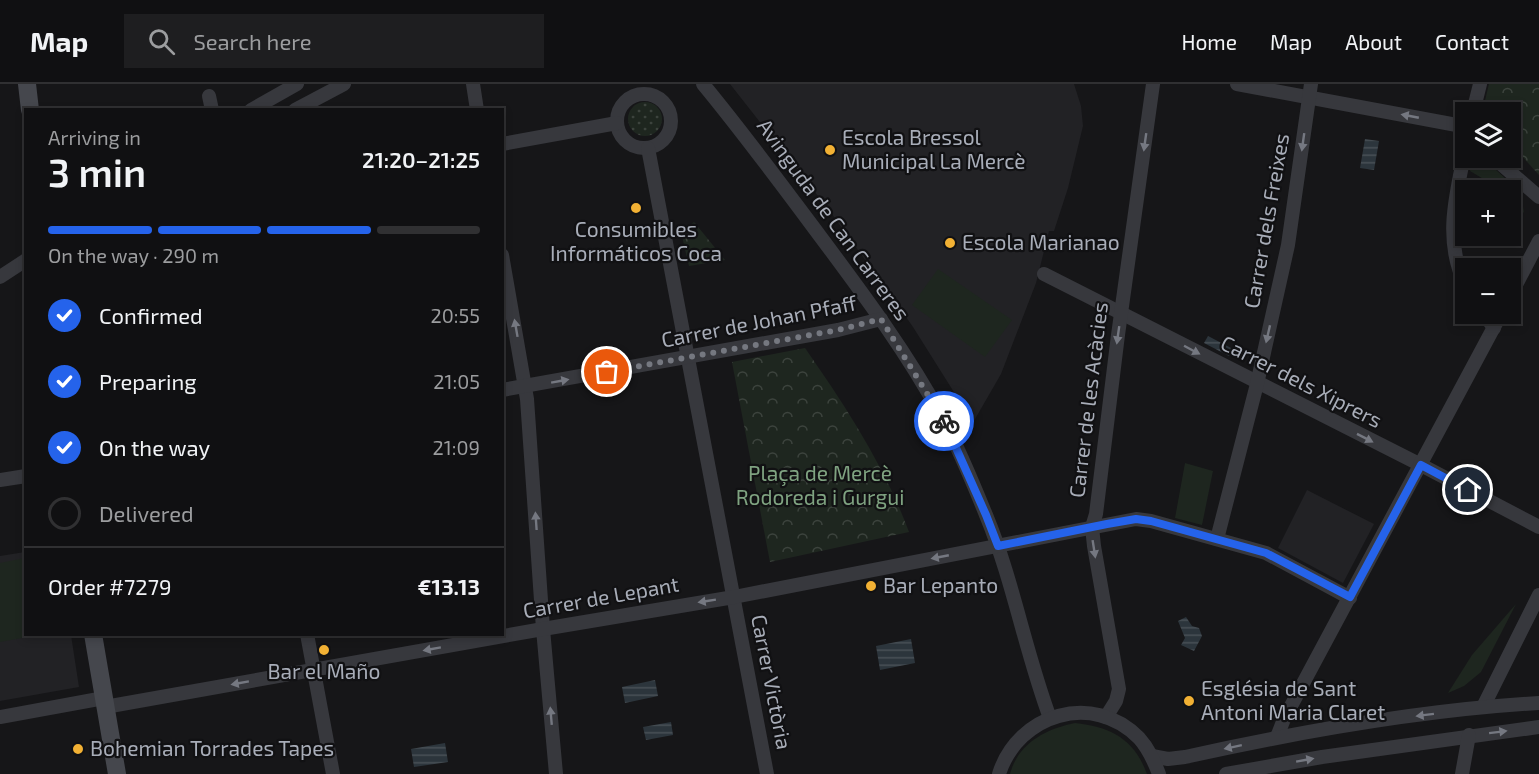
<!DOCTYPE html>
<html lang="en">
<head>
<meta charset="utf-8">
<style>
  body { margin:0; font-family:"Exo 2",sans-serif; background:#1e1e20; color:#f1f3f6; height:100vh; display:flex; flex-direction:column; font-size:22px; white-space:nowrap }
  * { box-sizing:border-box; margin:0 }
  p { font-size:20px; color:#9c9d9f }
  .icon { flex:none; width:33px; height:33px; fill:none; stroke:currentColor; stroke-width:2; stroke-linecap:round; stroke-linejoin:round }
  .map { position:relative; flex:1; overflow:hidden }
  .details { position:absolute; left:24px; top:24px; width:480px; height:528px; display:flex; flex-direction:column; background:#101012; border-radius:0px; box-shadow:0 3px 9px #0003,0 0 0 2px #303032 }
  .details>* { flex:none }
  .controls { position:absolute; left:1455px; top:18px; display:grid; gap:12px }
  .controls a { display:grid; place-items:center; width:66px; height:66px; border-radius:0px; background:#101012; box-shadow:0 3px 9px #0003,0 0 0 2px #303032; font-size:30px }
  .pin { position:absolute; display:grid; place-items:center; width:51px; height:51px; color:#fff; margin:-26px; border:3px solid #fff; border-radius:50%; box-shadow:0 2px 6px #0007 }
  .courier { position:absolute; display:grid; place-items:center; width:60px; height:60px; margin:-30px; border:4px solid #2563eb; border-radius:50%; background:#fff; color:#222; box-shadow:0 2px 8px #0007 }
  .head em { font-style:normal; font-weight:600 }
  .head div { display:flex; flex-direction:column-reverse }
  .head { display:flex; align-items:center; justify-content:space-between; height:102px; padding:0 24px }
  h1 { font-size:39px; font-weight:600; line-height:45px }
  .bar { display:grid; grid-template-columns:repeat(4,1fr); gap:9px 6px; align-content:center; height:72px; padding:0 24px }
  .bar i { height:8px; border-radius:4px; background:#303032 }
  .bar .selected { background:#2563eb }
  .bar p { grid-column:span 4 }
  .line { display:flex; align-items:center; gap:15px; padding:0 24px; border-top:2px solid #303032 }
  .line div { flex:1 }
  ol { padding:0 24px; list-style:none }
  li { display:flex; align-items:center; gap:18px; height:66px }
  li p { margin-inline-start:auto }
  li .icon { padding:6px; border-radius:50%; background:#2563eb; color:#fff; stroke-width:4 }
  li:last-child { color:#9c9d9f }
  li i { width:33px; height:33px; border:3px solid #303032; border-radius:50% }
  header { display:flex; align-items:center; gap:36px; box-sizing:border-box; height:84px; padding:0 30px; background:#101012; border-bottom:2px solid #303032 }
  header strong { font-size:28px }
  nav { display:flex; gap:33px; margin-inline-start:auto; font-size:21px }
  .search { width:420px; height:54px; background:#1e1e20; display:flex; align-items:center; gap:15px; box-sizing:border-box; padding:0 21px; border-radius:0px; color:#9c9d9f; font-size:22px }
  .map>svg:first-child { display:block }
</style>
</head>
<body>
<header>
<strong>Map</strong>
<div class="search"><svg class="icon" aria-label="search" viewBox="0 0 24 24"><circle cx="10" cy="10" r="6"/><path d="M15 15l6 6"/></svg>Search here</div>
<nav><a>Home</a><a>Map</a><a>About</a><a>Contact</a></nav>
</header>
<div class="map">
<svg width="1539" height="690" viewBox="0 0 1539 690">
  <defs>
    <pattern id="grass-dots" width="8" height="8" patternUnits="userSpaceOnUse" patternTransform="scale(1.5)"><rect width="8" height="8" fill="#1e261f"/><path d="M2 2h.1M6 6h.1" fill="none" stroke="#3c433d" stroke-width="1.8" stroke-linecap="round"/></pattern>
    <pattern id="park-crowns" width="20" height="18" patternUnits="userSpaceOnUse" patternTransform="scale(1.5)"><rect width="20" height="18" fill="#1e261f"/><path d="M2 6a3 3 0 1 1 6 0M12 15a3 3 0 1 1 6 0" fill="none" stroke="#3c433d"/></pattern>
    <pattern id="water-rules" width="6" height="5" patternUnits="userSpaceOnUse" patternTransform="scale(1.5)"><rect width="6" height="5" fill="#2c353c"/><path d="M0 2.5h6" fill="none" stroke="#485056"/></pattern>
  </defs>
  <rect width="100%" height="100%" fill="#161618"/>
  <g fill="#222225">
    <path d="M730 0H1074L1081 22 1083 42 1068 104 1054 147H1049L1036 199 1001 290 971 342 957 313 913 243 879 195 829 126Z"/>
    <path d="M1307 406 1374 440 1343 499 1278 464Z"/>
    <path d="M25 468 26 550 71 551 79 603 0 617V472Z"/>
  </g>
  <circle fill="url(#grass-dots)" cx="645" cy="35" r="17"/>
  <g fill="url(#park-crowns)">
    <path d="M1489 0H1539V91L1511 60 1510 28H1486L1484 21Z"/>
    <path d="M694 138 725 176 689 182 681 148Z"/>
    <path d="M805 264C846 323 884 381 909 448L770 478 732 278Z"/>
  </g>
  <g fill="#1e261f">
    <path d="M1473 74H1483L1521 109 1524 129 1511 115 1510 106H1502L1470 87Z"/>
    <path d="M938 185 1012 236 985 273 912 221Z"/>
    <path d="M1185 379 1213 387 1202 441 1175 434Z"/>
    <path d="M25 474 26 550 38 551 0 558V479Z"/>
    <path d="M1516 520 1481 588 1464 602 1448 609 1472 571Z"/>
    <path d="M1075 639C1111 643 1134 655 1147 690H1010C1018 659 1046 645 1075 639Z"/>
  </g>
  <g fill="url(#water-rules)">
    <path d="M1365 55 1379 57 1374 86 1360 84Z"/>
    <path d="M1208 252 1233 265 1229 272 1204 259Z"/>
    <path d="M1186 533 1192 542 1199 544 1202 552 1194 567 1181 561 1185 554 1178 537Z"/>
    <path d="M911 555 915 579 880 586 876 562Z"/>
    <path d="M655 596 658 612 625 619 622 603Z"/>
    <path d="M671 638 673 651 646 656 643 643Z"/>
    <path d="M445 659 448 678 414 683 411 665Z"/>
  </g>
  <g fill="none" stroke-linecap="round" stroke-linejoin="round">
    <g stroke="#37383d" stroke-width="14">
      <path d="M473 0 477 26"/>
      <path d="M703 0C741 46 776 93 811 140 858 203 906 266 943 335 959 365 973 399 986 431 1013 496 1025 567 1050 634"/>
      <path d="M1237 0 1462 42 1466 46"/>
      <circle cx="644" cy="37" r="27"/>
      <path d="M209 12 212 26"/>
      <path d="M251 26 297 0"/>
      <path d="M295 26 344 0"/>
      <path d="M1473 28 1480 0"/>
      <path d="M502 60 617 39"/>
      <path d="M1466 63C1456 110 1443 157 1466 202"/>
      <path d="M648 64 767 690"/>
      <path d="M1494 74 1539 113"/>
      <path d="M502 171 527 315 543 545 556 690"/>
      <path d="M1044 190 1421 381 1539 443"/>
      <path d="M0 193 26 176"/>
      <path d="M1510 212 1539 157"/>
      <path d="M1484 230 1494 244"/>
      <path d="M502 306 838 246 881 235"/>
      <path d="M0 396 26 392"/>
      <path d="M1217 455 1257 300 1288 161 1311 0"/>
      <path d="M307 550 333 690"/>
      <path d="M105 623 543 545 734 513 1136 435 1151 437 1266 469 1350 514"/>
      <path d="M1483 623 1539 511"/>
      <path d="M0 633 104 614"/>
      <path d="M1106 633 1116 617 1119 605 1094 462 1092 443 1096 430 1118 251 1153 0"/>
      <path d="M1277 653 1284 635 1501 230"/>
      <path d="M1152 672 1168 675 1185 673C1302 647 1420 626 1539 619"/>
      <path d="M999 690C1018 630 1093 607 1139 654 1149 665 1154 677 1159 690"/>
      <path d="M1226 690 1322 673 1539 643"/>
      <path d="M1462 690 1469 651"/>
    </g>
    <g stroke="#45474d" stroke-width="18">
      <path d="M27 0 30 26"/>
      <path d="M93 550 117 690"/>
    </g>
  </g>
  <defs><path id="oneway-solid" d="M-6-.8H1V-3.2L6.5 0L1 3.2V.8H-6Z" transform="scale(1.5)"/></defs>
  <g fill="#757881">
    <use href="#oneway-solid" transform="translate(1410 32) rotate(-169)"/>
    <use href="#oneway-solid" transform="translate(1145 58) rotate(98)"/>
    <use href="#oneway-solid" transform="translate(1303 58) rotate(98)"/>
    <use href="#oneway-solid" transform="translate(516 244) rotate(-100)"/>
    <use href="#oneway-solid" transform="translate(1268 250) rotate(103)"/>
    <use href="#oneway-solid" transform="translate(1118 251) rotate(98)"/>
    <use href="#oneway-solid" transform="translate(1192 266) rotate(28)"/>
    <use href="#oneway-solid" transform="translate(560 297) rotate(-10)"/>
    <use href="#oneway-solid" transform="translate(1365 354) rotate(27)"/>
    <use href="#oneway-solid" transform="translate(536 437) rotate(-94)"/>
    <use href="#oneway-solid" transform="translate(1094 465) rotate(81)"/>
    <use href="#oneway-solid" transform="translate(940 473) rotate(169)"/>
    <use href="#oneway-solid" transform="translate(707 517) rotate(171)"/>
    <use href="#oneway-solid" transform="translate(432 565) rotate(170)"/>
    <use href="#oneway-solid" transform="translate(240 599) rotate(170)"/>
    <use href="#oneway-solid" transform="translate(1425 631) rotate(173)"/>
    <use href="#oneway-solid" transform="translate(551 632) rotate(-95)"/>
    <use href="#oneway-solid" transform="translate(1498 648) rotate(-7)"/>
    <use href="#oneway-solid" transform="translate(1233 663) rotate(168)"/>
    <use href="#oneway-solid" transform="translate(1305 676) rotate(-10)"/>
  </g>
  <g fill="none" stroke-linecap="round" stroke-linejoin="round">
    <path stroke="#757880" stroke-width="6" stroke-dasharray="0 10.8" d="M607 288 838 246 881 235 944 337"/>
    <path stroke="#2563eb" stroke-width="8" d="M944 337 986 431 998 462 1107 440 1136 435 1151 437 1266 469 1350 513 1421 381 1468 406"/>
  </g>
  <g fill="#f2b134" stroke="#111113" stroke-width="2">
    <circle cx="830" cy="66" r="6"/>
    <circle cx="636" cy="124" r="6"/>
    <circle cx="950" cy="159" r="6"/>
    <circle cx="871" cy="502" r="6"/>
    <circle cx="324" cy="566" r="6"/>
    <circle cx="1189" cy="617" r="6"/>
    <circle cx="78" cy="665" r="6"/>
  </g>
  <g text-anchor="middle" stroke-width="4.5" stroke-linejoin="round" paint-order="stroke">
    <g font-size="21" fill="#a8adb8" stroke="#111113" text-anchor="start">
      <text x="842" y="61">Escola Bressol<tspan x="842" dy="24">Municipal La Mercè</tspan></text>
      <text x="636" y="153" text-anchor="middle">Consumibles<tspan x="636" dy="24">Informáticos Coca</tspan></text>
      <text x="962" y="166">Escola Marianao</text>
      <text x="883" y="509">Bar Lepanto</text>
      <text x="324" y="595" text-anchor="middle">Bar el Maño</text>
      <text x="1201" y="612">Església de Sant<tspan x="1201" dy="24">Antoni Maria Claret</tspan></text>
      <text x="90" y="672">Bohemian Torrades Tapes</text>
    </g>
    <g font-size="21" fill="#a8adb8" stroke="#111113">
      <text transform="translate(833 136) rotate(54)" y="7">Avinguda de Can Carreres</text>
      <text transform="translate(1267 137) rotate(-80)" y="7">Carrer dels Freixes</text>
      <text transform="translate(759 238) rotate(-11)" y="7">Carrer de Johan Pfaff</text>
      <text transform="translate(1301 298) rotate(27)" y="7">Carrer dels Xiprers</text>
      <text transform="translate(1089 316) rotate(-83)" y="7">Carrer de les Acàcies</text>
      <text transform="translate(601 514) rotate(-10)" y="7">Carrer de Lepant</text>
      <text transform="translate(771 598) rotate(79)" y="7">Carrer Victòria</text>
    </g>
    <g font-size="21" fill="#7fa381" stroke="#111113">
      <text x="820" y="397">Plaça de Mercè<tspan x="820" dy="24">Rodoreda i Gurgui</tspan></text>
    </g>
  </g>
</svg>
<div class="controls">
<a><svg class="icon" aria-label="layers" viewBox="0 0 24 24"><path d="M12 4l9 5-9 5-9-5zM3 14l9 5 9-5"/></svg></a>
<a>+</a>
<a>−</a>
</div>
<div class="pin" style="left:607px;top:288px;background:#ea580c"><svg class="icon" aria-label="bag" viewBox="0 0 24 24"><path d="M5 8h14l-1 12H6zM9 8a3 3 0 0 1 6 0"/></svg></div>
<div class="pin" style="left:1468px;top:406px;background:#1f2937"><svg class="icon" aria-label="home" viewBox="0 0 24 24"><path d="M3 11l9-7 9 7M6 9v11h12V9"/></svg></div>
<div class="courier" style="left:944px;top:337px"><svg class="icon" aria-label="bike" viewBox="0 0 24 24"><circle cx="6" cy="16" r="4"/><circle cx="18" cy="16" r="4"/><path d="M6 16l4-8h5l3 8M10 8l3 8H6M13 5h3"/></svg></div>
<section class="details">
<div class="head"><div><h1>3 min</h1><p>Arriving in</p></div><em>21:20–21:25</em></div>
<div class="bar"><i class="selected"></i><i class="selected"></i><i class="selected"></i><i></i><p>On the way · 290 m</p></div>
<ol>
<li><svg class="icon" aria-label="check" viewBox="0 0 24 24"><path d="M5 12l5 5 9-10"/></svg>Confirmed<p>20:55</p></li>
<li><svg class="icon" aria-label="check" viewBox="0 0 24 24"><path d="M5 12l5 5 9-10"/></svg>Preparing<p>21:05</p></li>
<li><svg class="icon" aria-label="check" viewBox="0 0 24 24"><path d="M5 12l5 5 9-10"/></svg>On the way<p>21:09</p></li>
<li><i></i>Delivered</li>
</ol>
<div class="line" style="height:78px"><div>Order #7279</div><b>€13.13</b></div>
</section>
</div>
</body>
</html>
